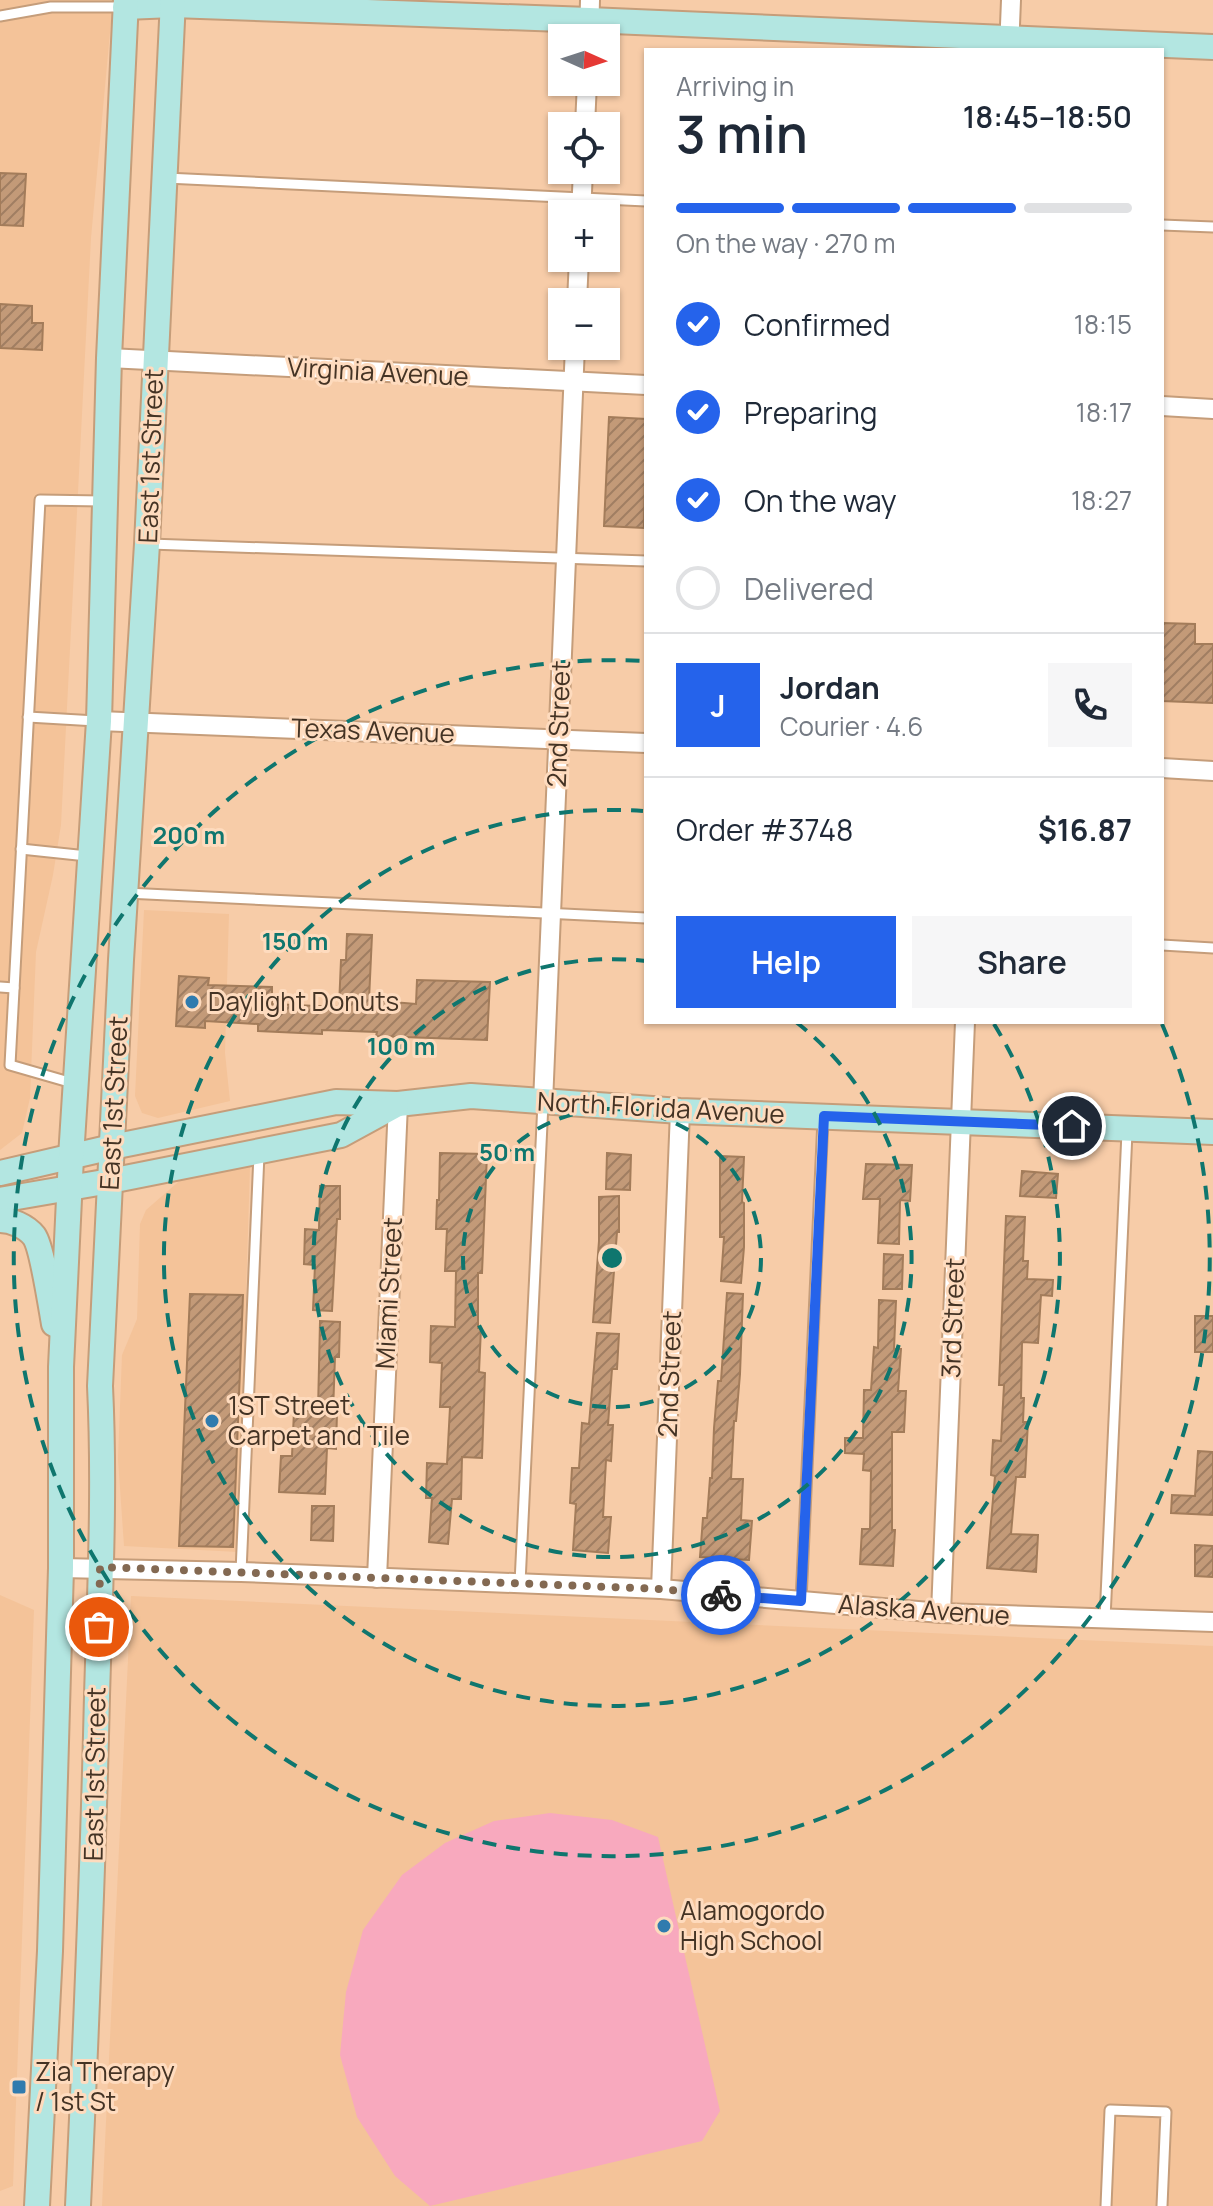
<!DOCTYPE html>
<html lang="en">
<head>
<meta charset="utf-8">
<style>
  body { margin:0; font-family:Manrope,sans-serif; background:#f6f6f7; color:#1f2937; height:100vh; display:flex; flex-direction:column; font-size:30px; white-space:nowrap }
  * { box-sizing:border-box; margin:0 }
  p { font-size:26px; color:#747a83 }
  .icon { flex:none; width:44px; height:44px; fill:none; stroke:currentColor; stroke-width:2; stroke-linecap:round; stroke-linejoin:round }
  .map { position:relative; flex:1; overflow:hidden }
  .panel { position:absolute; left:644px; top:48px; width:520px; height:976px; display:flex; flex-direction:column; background:#fff; border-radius:0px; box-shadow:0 2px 6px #0004 }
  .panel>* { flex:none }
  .needle { width:52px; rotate:93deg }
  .tools { position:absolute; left:548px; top:24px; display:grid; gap:16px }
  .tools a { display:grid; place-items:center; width:72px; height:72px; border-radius:0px; background:#fff; box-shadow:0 2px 6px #0004; font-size:40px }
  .pin { position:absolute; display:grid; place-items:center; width:68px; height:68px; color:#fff; margin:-34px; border:4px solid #fff; border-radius:50%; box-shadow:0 2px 8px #0007 }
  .courier { position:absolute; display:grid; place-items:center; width:80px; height:80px; margin:-40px; border:6px solid #2563eb; border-radius:50%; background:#fff; color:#222; box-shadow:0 2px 10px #0007 }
  .summary em { font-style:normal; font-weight:600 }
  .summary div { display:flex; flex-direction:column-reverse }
  .summary { display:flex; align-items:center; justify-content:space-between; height:136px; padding:0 32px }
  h1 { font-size:52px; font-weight:600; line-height:60px }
  .bar { display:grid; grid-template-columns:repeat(4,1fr); gap:12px 8px; align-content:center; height:96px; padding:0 32px }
  .bar i { height:10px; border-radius:6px; background:#e0e1e3 }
  .bar .active { background:#2563eb }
  .bar p { grid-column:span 4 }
  .line { display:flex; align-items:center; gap:20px; padding:0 32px; border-top:2px solid #e0e1e3 }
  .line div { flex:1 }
  .round { display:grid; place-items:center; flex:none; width:84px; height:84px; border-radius:0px; background:#f6f6f7 }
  ol { padding:0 32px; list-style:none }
  li { display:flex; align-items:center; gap:24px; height:88px }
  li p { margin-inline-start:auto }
  li .icon { padding:8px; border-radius:50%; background:#2563eb; color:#fff; stroke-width:4 }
  li:last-child { color:#747a83 }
  li i { width:44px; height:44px; border:4px solid #e0e1e3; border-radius:50% }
  .cta { display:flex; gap:16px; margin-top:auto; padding:16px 32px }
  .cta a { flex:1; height:92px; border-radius:0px; background:#2563eb; color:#fff; font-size:32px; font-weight:600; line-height:92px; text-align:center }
  .cta a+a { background:#f6f6f7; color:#1f2937 }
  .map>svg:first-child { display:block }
</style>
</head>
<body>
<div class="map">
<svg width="1213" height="2206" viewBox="0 0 1213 2206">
  <defs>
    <pattern id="building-hatch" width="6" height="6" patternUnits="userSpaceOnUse" patternTransform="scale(2)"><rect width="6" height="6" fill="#c39a78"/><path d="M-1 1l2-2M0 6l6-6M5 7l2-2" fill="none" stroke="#a07e62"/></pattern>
  </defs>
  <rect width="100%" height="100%" fill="#f7cca8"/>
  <g fill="#f4c399">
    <path d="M0 0H113L91 238 61 825 53 875 36 952 30 1098 22 1133 0 1150Z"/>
    <path d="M144 910 229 914 225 1053 230 1101 158 1118 142 1113 135 1096Z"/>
    <path d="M250 1167 238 1552 124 1546 118 1459 122 1355 137 1319 140 1224 146 1210 184 1177Z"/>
    <path d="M0 1595 34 1610 13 2186 0 2191Z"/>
    <path d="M131 1596 1213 1646V2206H102Z"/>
  </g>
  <path fill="#f8a9be" d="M550 1813 612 1820 658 1837 720 2111 702 2141 430 2206 395 2176 357 2117 340 2055 346 1992 363 1930 402 1875 445 1843 494 1821Z"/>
  <g fill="url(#building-hatch)" stroke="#a37c5a" stroke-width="2">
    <path d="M0 173 26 174 23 226 0 225Z"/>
    <path d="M0 304 32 306V323H43L42 350 0 348Z"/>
    <path d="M609 417 646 419 644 528 604 526Z"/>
    <path d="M1162 623 1195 624V644H1213V703L1162 701Z"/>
    <path d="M347 934 372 935 369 1000 416 1004 417 980 490 982 487 1040 376 1036 377 1032 322 1030V1034L258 1031V1024L205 1021V1028L176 1026 179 976 209 978 208 985 272 987V1004L339 1007 341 960H346Z"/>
    <path d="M440 1153 487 1154 482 1273H478V1328H481L479 1372 485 1373 482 1458 462 1457 461 1499H452L448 1544 429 1542 432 1498H426L427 1463 447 1464 450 1407H440L442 1363 430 1362 431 1326 455 1327 456 1271H445L447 1229H436L437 1200H439Z"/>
    <path d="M607 1153 631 1155 630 1190 606 1189Z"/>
    <path d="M720 1156 744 1157 742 1202 744 1203V1247L741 1283 721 1281 724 1237H720Z"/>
    <path d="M866 1164 912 1165 910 1201 900 1200 899 1244 878 1243 880 1199H863Z"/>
    <path d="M1022 1171 1058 1174 1056 1198 1020 1196Z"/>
    <path d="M320 1186H340V1219H337L332 1311 313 1310 315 1265 304 1264 305 1229 319 1230Z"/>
    <path d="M619 1196V1232H617L610 1323 593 1322 599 1241V1197Z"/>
    <path d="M1006 1216 1025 1217 1023 1261H1028L1027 1279 1053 1280 1052 1296 1041 1295 1038 1343 1022 1342 1021 1398H1024L1023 1422H1028L1025 1477H1016L1011 1534 1038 1535 1036 1572 987 1568 995 1476 991 1475 993 1440 1001 1441 1004 1385H999Z"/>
    <path d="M884 1254 903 1255 902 1289H883Z"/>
    <path d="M727 1293 743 1294 740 1374 736 1421H734L731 1479H743L741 1520 752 1521 749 1560 700 1557 703 1518H707L710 1478H712L714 1428 718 1381H721Z"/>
    <path d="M190 1294 243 1295 233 1547 179 1546Z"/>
    <path d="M879 1300 896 1301 894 1349H901L898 1391H906L904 1432H892V1530H895L893 1566 860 1564 862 1529H870L871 1471 863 1470 864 1454 845 1453V1438H863L864 1390H871L874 1347 878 1348Z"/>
    <rect x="1195" y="1316" width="18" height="36"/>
    <path d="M320 1321 340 1322 339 1357H335L333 1412H337L336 1449 327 1448 325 1494 279 1492 281 1456H292L294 1411H318Z"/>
    <path d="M597 1333 619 1334 617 1369H612L608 1425H613L611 1461 606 1460 603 1517H611L608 1553 573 1550 576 1504 570 1503 572 1468H579L582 1423 589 1424Z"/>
    <path d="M1198 1451 1213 1452V1515L1171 1513 1172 1495 1195 1496Z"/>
    <path d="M312 1506H334L333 1541 311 1540Z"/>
    <path d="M1195 1545 1213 1546V1577L1195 1576Z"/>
  </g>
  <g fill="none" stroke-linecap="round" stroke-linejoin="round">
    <g stroke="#c59d7a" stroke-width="13">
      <g id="lane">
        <path d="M0 16 51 7H122"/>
        <path d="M166 178 646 201"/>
        <path d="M1162 225 1213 227"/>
        <path d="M150 544 646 561"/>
        <path d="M28 717 96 721"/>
        <path d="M21 849 87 856"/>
        <path d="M126 893 646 918"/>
        <path d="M1162 945 1213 948"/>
        <path d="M0 987 14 988"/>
        <path d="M76 1084 10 1065 40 500 102 501"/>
        <path d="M241 1572 259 1154"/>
        <path d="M520 1583 543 1103"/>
        <path d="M801 1601 823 1119"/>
        <path d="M1105 1619 1127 1132"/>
        <path d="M1106 2206 1110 2110 1166 2112 1162 2206"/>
      </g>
    </g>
    <g stroke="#c59d7a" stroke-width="22">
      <g id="street">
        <path d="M589 38 590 0"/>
        <path d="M1009 50 1011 0"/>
        <path d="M585 126 587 82"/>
        <path d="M581 214 583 170"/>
        <path d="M577 302 579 258"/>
        <path d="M109 358 646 385"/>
        <path d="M1162 406 1213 409"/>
        <path d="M99 721 646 743"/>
        <path d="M1162 768 1213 771"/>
        <path d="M543 1103 575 346"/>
        <path d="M61 1568 241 1572 661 1589 941 1613 1213 1622"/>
        <path d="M377 1578 398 1104"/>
        <path d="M661 1589 680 1111"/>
        <path d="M941 1613 965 1022"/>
      </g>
    </g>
    <g stroke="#c59d7a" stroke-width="28">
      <g id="secondary">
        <path d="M125 7 173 5 589 20 1213 47"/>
        <path d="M0 1173 112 1147 336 1102 398 1104 471 1096 680 1111 1213 1132"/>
        <path d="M0 1200 110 1181 341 1135 396 1105"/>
        <path d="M0 1220C11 1220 26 1226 34 1236 42 1247 51 1307 54 1324"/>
        <path d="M37 2206 50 1951 61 1568V1367L71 1157 99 721 109 358 126 0"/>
        <path d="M78 2206C86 2036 93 1866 97 1696 100 1592 105 1489 100 1386L121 960 147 544 173 0"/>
      </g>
    </g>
    <use href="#lane" stroke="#fff" stroke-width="9"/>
    <use href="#street" stroke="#fff" stroke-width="18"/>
    <use href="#secondary" stroke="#b3e6e1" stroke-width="24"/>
  </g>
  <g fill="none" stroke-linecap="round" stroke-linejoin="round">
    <path stroke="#836952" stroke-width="8" stroke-dasharray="0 14.4" d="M99 1627 100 1567 661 1589 721 1595"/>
    <path stroke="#2563eb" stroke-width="10" d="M721 1595 801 1601 824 1116 1072 1126"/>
  </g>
  <g fill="none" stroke="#0f766e" stroke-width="4" stroke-dasharray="14 10">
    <circle cx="612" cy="1258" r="149"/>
    <path d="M796 1022A299 299 0 1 1 646 961"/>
    <path d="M994 1024A448 448 0 1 1 643 811"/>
    <path d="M1162 1024A598 598 0 1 1 643 661"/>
  </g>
  <g fill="#307bae" stroke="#fedbbe" stroke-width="3">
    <circle cx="192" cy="1002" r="8"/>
    <circle cx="212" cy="1421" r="8"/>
    <circle cx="664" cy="1926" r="8"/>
    <rect x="11" y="2079" width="16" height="16" rx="4"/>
  </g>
  <g text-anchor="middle" stroke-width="6" stroke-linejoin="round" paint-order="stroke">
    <g font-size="26" fill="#443324" stroke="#fedbbe">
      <text transform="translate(378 372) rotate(3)" y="9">Virginia Avenue</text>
      <text transform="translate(151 456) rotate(-88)" y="9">East 1st Street</text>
      <text transform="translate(559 724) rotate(-88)" y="9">2nd Street</text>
      <text transform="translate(373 731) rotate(2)" y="9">Texas Avenue</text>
      <text transform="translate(114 1103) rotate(-87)" y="9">East 1st Street</text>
      <text transform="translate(661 1108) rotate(3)" y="9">North Florida Avenue</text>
      <text transform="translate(389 1293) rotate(-87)" y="9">Miami Street</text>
      <text transform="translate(953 1318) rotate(-88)" y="9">3rd Street</text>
      <text transform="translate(670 1374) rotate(-88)" y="9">2nd Street</text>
      <text transform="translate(924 1610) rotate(4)" y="9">Alaska Avenue</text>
      <text transform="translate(95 1774) rotate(-89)" y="9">East 1st Street</text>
    </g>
    <g font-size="26" fill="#443324" stroke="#fedbbe" text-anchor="start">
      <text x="208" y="1011">Daylight Donuts</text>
      <text x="228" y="1415">1ST Street<tspan x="228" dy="30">Carpet and Tile</tspan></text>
      <text x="680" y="1920">Alamogordo<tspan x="680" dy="30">High School</tspan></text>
      <text x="35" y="2081">Zia Therapy<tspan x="35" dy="30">/ 1st St</tspan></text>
    </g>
  </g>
  <circle cx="612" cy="1258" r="12" fill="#0f766e" stroke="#fedbbe" stroke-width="4"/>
  <g font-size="24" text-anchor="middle" font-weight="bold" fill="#0f766e" stroke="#fedbbe" stroke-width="6" stroke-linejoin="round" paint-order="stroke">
    <text x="189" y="844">200 m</text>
    <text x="295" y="950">150 m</text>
    <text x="401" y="1055">100 m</text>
    <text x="507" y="1161">50 m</text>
  </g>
</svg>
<div class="tools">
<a><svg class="needle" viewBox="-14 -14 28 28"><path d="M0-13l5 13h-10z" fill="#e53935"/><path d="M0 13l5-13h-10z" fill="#747a83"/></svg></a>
<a><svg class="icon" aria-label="locate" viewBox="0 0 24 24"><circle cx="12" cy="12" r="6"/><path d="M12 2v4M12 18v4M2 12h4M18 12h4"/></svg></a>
<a>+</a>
<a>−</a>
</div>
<div class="pin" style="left:99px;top:1627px;background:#ea580c"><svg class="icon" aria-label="bag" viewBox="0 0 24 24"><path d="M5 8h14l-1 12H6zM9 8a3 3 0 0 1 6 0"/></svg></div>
<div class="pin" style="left:1072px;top:1126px;background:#1f2937"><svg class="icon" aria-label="home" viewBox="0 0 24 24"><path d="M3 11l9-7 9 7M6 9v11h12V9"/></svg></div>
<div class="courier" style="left:721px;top:1595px"><svg class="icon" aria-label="bike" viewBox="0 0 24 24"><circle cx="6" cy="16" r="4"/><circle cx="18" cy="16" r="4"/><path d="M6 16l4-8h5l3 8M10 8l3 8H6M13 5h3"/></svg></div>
<section class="panel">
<div class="summary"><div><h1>3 min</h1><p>Arriving in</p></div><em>18:45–18:50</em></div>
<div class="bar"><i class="active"></i><i class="active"></i><i class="active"></i><i></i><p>On the way · 270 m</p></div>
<ol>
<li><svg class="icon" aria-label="check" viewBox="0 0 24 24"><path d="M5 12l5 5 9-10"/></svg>Confirmed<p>18:15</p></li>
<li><svg class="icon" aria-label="check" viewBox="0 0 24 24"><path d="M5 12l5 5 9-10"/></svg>Preparing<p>18:17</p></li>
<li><svg class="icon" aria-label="check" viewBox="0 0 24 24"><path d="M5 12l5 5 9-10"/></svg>On the way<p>18:27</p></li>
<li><i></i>Delivered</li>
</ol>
<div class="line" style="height:144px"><b class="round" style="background:#2563eb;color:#fff">J</b><div><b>Jordan</b><p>Courier · 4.6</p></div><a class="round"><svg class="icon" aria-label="phone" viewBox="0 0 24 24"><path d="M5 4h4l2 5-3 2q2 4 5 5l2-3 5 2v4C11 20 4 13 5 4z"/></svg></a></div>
<div class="line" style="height:104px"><div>Order #3748</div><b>$16.87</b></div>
<div class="cta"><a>Help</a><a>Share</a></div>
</section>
</div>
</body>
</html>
